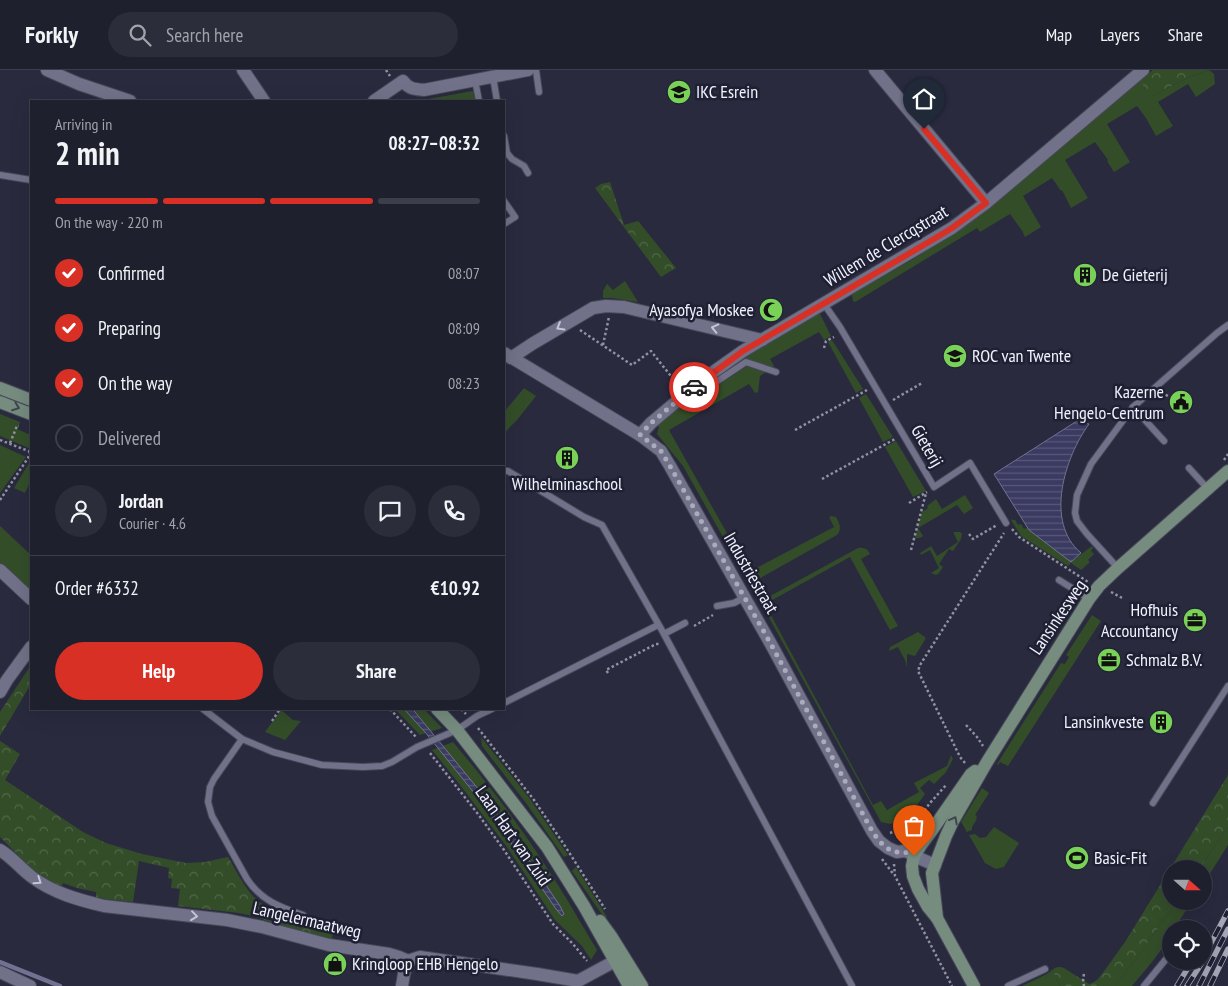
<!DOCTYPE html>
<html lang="en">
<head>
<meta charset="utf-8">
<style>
  body { margin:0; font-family:"PT Sans Narrow",sans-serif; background:#2c2d3a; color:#f1f3f6; height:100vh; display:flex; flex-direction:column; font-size:19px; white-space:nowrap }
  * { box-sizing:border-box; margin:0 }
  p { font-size:16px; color:#a1a3aa }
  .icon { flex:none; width:28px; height:28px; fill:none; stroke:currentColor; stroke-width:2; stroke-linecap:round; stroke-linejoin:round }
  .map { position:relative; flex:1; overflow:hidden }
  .side { position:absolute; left:30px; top:30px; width:475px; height:610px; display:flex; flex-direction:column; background:#1f202e; border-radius:0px; box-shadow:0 5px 20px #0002,0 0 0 1px #3c3e4a }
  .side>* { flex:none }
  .needle { width:32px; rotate:111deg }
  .controls { position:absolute; left:1162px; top:790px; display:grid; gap:10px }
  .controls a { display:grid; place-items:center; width:50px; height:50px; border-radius:50%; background:#1f202e; box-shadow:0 5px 20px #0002,0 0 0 1px #3c3e4a; font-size:25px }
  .pin { position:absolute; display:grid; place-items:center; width:42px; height:42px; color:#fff; margin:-51px -21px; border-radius:50% 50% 50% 0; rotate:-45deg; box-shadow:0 0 5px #0007 }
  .pin .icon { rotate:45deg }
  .courier { position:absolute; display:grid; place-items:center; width:50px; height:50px; margin:-25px; border:4px solid #d93025; border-radius:50%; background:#fff; color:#222; box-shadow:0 1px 6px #0007 }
  .headline em { font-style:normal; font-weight:700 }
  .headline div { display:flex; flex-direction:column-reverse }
  .headline { display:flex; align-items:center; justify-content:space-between; height:85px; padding:0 25px }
  h1 { font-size:32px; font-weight:700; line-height:38px }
  .bar { display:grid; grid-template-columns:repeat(4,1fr); gap:8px 5px; align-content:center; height:60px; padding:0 25px }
  .bar i { height:6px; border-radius:4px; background:#3c3e4a }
  .bar .on { background:#d93025 }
  .bar p { grid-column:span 4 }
  .line { display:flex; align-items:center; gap:12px; padding:0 25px; border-top:1px solid #3c3e4a }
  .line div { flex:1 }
  .round { display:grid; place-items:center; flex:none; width:52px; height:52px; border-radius:26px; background:#2c2d3a }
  ol { padding:0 25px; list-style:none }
  li { display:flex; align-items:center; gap:15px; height:55px }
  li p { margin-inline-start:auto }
  li .icon { padding:5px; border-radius:50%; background:#d93025; color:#fff; stroke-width:4 }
  li:last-child { color:#a1a3aa }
  li i { width:28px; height:28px; border:2px solid #3c3e4a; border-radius:50% }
  .primary-button { display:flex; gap:10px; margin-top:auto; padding:10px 25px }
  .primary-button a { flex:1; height:58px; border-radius:30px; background:#d93025; color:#fff; font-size:20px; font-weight:700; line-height:58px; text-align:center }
  .primary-button a+a { background:#2c2d3a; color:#f1f3f6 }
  header { display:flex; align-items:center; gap:30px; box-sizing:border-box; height:70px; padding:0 25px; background:#1f202e; border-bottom:1px solid #3c3e4a }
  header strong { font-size:24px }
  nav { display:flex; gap:28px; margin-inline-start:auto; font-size:18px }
  .search { width:350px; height:45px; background:#2c2d3a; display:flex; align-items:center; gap:12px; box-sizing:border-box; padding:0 18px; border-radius:28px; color:#a1a3aa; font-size:19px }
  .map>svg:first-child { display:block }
</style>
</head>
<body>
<header>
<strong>Forkly</strong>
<div class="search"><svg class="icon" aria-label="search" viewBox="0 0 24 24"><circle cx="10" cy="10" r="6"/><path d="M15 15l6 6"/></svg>Search here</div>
<nav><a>Map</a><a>Layers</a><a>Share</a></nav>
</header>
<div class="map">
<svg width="1228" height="916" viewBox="0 0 1228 916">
  <defs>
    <pattern id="forest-crowns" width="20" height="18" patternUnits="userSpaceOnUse" patternTransform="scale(1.25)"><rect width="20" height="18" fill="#334d29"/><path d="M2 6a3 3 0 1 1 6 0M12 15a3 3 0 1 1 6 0" fill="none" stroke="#516749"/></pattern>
    <pattern id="water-rules" width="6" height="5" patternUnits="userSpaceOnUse" patternTransform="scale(1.25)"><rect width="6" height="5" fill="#3b3b62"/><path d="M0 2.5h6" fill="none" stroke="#58587a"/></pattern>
  </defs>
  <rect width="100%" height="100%" fill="#292a3e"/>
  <g fill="#334d29">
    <path d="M1153 0H1164L1150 27 1189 7 1209 0 1214 4 1215 14 1196 27 1188 14 1158 32 1173 56 1156 66 1146 48 1137 36 1107 54 1130 92 1114 102 1107 91 1108 90 1095 72 1065 90 1088 128 1071 138 1062 120 1061 121 1052 108 1023 126 1041 157 1025 167 1023 163V162L1010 144 980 162 977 158 855 232 853 231 852 225 857 221 912 190 963 157 1143 7Z"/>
    <path d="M473 21 475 31H417Z"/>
    <path d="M625 211 638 232 612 228H603V221L607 214 613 220Z"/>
    <path d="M819 242 831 266 824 270 819 262 770 289 774 296 773 297 745 289 744 286Z"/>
    <path d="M832 270 863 319 856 323 828 272Z"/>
    <path d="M747 296 766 302 760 306 758 322 755 323 749 314 669 360 742 490 737 492 683 396 657 364 659 357 656 354 699 319 714 316 723 312Z"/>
    <path d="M524 318 536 326 517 350 510 357 504 364V342Z"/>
    <path d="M866 324 893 367 883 372 859 328Z"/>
    <path d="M0 344 20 352 17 359 31 365V379L0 366Z"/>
    <path d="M896 371 926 421 913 427 885 377Z"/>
    <path d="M0 375 26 387 0 423Z"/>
    <path d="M29 393 31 394V410L25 423 14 418Z"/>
    <path d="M965 425 973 438 964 444 957 435 918 458 923 466 920 468H915L922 442 928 438 927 436 936 429 942 439Z"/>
    <path d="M831 446 836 447C840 454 842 459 837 465L755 511 752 512 746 510 739 495 743 492 749 502 834 457 829 447Z"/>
    <path d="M1012 449 1013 450H1015L1018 455 1021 454 1024 459 1026 458 1029 459 1071 492 1092 476 1093 478 1091 481 1094 484 1088 490 1090 492 1081 500 1071 493 1068 496 1021 466 1011 450Z"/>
    <path d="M0 456 31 485V522L0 494Z"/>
    <path d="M954 462H960L962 464 961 469 953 481 949 479 939 494 943 497 939 503 936 505 931 503 939 498 930 480 921 485 920 483 931 476 937 486 958 472 954 464Z"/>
    <path d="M858 478C864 477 868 479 870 484L861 489 898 556 890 560 850 487 765 534 873 735 881 731 887 740 919 722 914 713 947 696 951 685 953 689 946 702 934 714 929 710 920 718 925 724 912 742 891 754 881 752 761 533 763 530Z"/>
    <path d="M1092 545 1101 551 1008 696 1000 692 998 695 997 694 1061 593 1065 594 1069 587 1066 585Z"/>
    <path d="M918 562 926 568 915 586 907 584V598L905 590 898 577 889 581 890 577Z"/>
    <path d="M395 639H424L442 658 420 665Z"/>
    <path d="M281 640 293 650 301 651 285 670 265 662Z"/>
    <path d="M481 667 530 729 568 785 564 787 526 733 482 676Z"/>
    <path d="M453 672C486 711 517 751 545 795 564 823 580 852 597 880L591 890 582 876 555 850 507 777 457 711 432 680Z"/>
    <path d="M982 718 989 723 975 745 977 746 976 748 977 749 972 757V760L967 762 961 752Z"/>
    <path d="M994 757 1019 773 1004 797 996 799 985 793 969 765 975 764 980 768 986 767Z"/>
    <path d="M1228 757V775L1204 813V799H1199Z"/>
    <path d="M576 797 607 847 605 849 572 801Z"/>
    <path d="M1177 831H1192L1174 859H1171C1171 872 1141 905 1132 916H1115L1136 889Z"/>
    <path d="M1052 900 1060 916H1022L1047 904Z"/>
  </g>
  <g fill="url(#forest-crowns)">
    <path d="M1161 0H1209L1189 7 1150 27 1141 12Z"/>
    <path d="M610 112 624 155 638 151 676 198 661 207 595 118 601 114Z"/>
    <path d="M31 595V614L0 666V642Z"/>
    <path d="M0 671 20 684 5 710 83 762 106 773 142 784 186 793 205 792 228 787C236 800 243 815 253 826 273 848 308 851 335 858L331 870 292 860 253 846 239 843 178 836 180 819 171 818 172 809 168 808 169 798 139 791 133 832 96 828V822L77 818 63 813 61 817 47 809 31 798 0 767Z"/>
    <path d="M1228 705V757L1199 799H1171V831H1177L1136 889 1115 916H1060L1052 900C1056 897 1059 896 1064 898L1089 914 1092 913 1097 910 1102 904 1125 872Z"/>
  </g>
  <g fill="url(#water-rules)" stroke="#717291">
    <path d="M1077 351 1089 354C1065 387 1044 452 1081 483L1071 492 1029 460 994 404Z"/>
    <path d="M404 639H412L415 642 479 720 509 760 560 836 564 844 562 846 556 839 505 764 475 724 425 662Z"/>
  </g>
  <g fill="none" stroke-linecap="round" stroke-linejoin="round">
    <path stroke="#717291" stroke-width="4.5" d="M0 892 60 916"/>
    <g stroke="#474859" stroke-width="8">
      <g id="lane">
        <path d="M536 0 539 22"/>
        <path d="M493 7 497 31"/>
        <path d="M475 10 479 31"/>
        <path d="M504 66 507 83 512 89 524 96 528 103"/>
        <path d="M0 105 31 110"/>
        <path d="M504 131 515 147 504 154"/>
        <path d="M824 234 840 257 934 417 970 393 1006 453"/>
        <path d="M703 311 716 312 746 292 776 302"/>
        <path d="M1133 337 1164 371"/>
        <path d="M1189 398 1208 419"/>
        <path d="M504 401H508L584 447 602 455 664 564 852 916"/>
        <path d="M1118 498 1087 464 1077 451 1075 443 1077 425 1091 394 1133 337 1217 263 1228 255"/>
        <path d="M1059 510 1089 529"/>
        <path d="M717 536 734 533 745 527"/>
        <path d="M664 564 685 553"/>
        <path d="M504 633 658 555"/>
        <path d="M203 639 242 669 273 682 322 695 363 697 382 696 392 692 417 677 457 660 477 646 492 639"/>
        <path d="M242 669 214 709 210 717 208 732 212 746 247 809C261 830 279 837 303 845"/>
        <path d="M1153 733 1228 616"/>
        <path d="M1008 916 1045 899"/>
        <path d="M1144 916 1171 883"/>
      </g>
    </g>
    <g stroke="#474859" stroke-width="14">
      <g id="street">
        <path d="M47 0 79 14 130 31"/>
        <path d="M243 0 264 31"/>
        <path d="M875 0 986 133"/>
        <path d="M374 31 403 11C409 19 414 19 424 20L528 0"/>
        <path d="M504 283 640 365 661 381 670 396 772 576 872 761 879 771 888 778 897 782 904 781 908 782 914 786 935 795"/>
        <path d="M511 288 532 274 593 238 606 236 624 237 762 270"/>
        <path d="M640 365 651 353 702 310 743 281 952 158 986 133 1143 0"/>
        <path d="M0 500 31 529"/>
        <path d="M0 622 7 610 31 577"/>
        <path d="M0 780C12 787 21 799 32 807 53 823 79 830 104 836L227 850 262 857 329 875 389 884 399 887 408 891"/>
        <path d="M408 891 420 887 537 904 578 911 615 891"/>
        <path d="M0 902 30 916"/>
        <path d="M402 916 404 904 408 891"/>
      </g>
    </g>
    <g stroke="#474859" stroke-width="14">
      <g id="secondary">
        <path d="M0 318 31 330"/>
        <path d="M0 332 31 344"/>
        <path d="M437 639 457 660 547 777 584 836 629 916"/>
        <path d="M937 848 932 803 946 766 953 751 987 692 1089 529 1099 516 1118 498 1228 401"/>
        <path d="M600 851 611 866 642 916"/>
        <path d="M974 916 937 848 928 837 918 819 913 806 912 796 914 786 921 775 930 763 971 704 975 701"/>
      </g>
    </g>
    <g stroke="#9091a2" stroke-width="2.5" stroke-dasharray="2.5 2.5" stroke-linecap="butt">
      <path d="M386 0 390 6"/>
      <path d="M580 260 632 295 651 281 678 315"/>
      <path d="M603 275 609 247"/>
      <path d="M824 278 826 271 834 267"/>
      <path d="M1161 323 1168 326"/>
      <path d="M893 330 922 313"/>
      <path d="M795 360 867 320"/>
      <path d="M0 370 31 382"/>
      <path d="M10 373 17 356H19"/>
      <path d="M1224 390 1228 384"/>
      <path d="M822 409 895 369"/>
      <path d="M0 430 28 388 30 382"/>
      <path d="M909 433 927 422"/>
      <path d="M1012 459 1019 467 1088 512"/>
      <path d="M969 464 973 469 997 455"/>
      <path d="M911 480 926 423"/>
      <path d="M1111 522 1124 529"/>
      <path d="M694 556 713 545"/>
      <path d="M608 603 606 600 656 574H659"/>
      <path d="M390 639 416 667"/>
      <path d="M461 639 466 644"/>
      <path d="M272 651 280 639"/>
      <path d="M966 655 977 667 983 676"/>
      <path d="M478 658 534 730 565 776 605 839"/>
      <path d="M430 683 478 744 504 780 553 854 573 874 587 891"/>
      <path d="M965 693 960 687 918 601 920 595 1004 463"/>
      <path d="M890 763 915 753"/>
      <path d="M904 769 930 733 947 714"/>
      <path d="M882 789 894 805"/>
      <path d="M894 794 895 806 952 916"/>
      <path d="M1084 904 1083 909 1084 916"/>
    </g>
    <use href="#lane" stroke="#717289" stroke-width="6"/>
    <use href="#street" stroke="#717289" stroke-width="12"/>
    <use href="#secondary" stroke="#768c7f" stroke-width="12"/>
    <g stroke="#a5a7b7" stroke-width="5.5">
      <g id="rail">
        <path d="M1204 886 1228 841"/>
        <path d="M1177 916 1192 891"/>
        <path d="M1187 916 1203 891"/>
        <path d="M1199 916 1228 859"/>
        <path d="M1210 916 1228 879"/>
      </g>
    </g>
    <use href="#rail" stroke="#202033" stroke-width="4" stroke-dasharray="11" stroke-linecap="butt"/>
  </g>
  <defs><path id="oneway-chevron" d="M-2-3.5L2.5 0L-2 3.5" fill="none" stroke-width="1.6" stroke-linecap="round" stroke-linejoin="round" transform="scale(1.25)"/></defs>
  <g stroke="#c4c5d6">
    <use href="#oneway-chevron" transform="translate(560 257) rotate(150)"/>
    <use href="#oneway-chevron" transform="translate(715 258) rotate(-167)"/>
    <use href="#oneway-chevron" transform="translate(38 811) rotate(34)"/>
    <use href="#oneway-chevron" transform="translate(194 846) rotate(7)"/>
  </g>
  <g stroke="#3e464e">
    <use href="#oneway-chevron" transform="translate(16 337) rotate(21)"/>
    <use href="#oneway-chevron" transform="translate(954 750) rotate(-62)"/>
  </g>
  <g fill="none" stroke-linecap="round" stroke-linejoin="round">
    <path stroke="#aaacbb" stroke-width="5" stroke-dasharray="0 9" d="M694 317 651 353 640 365 661 381 670 396 772 576 872 761C878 770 886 781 898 782 905 782 908 782 914 786"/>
    <path stroke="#d93025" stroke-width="6" d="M694 317 743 281 939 166 952 158 986 133 924 59"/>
  </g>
  <defs>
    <g id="school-disc" transform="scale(1.25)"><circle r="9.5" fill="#79d158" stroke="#202033"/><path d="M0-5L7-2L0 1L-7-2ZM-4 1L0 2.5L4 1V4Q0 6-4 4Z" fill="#111"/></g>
    <g id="building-disc" transform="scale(1.25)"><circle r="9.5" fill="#79d158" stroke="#202033"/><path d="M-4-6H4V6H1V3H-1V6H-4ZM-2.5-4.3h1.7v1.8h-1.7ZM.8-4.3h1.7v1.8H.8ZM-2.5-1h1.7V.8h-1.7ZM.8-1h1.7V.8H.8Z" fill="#111"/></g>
    <g id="mosque-disc" transform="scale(1.25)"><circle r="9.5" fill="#79d158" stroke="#202033"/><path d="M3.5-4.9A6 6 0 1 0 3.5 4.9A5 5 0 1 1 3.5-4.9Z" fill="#111"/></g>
    <g id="civic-disc" transform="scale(1.25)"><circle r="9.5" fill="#79d158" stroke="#202033"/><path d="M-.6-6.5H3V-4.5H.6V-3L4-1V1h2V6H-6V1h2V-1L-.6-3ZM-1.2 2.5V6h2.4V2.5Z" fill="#111"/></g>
    <g id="office-disc" transform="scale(1.25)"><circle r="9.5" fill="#79d158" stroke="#202033"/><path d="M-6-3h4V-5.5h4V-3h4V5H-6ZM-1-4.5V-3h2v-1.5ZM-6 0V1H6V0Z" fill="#111"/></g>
    <g id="stadium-disc" transform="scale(1.25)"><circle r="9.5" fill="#79d158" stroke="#202033"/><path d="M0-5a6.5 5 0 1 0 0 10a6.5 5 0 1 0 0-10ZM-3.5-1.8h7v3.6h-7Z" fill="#111"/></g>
    <g id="shop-disc" transform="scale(1.25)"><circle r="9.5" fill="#79d158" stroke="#202033"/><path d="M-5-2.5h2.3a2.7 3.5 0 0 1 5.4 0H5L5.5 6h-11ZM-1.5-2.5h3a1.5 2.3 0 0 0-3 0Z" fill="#111"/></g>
  </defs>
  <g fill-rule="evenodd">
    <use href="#school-disc" x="679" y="22"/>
    <use href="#building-disc" x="1085" y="205"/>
    <use href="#mosque-disc" x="771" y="240"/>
    <use href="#school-disc" x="955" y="286"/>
    <use href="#civic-disc" x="1181" y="332"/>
    <use href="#building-disc" x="567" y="388"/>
    <use href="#office-disc" x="1195" y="550"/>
    <use href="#office-disc" x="1109" y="590"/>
    <use href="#building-disc" x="1161" y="652"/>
    <use href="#stadium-disc" x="1077" y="788"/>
    <use href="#shop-disc" x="335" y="894"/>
  </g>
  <g text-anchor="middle" stroke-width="5" stroke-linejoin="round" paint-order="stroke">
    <g font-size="18" fill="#f0f2ff" stroke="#202033" text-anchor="start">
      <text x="696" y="28">IKC Esrein</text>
      <text x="1102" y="211">De Gieterij</text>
      <text x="754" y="246" text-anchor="end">Ayasofya Moskee</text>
      <text x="972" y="292">ROC van Twente</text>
      <text x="1164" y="328" text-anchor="end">Kazerne<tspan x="1164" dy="21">Hengelo-Centrum</tspan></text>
      <text x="567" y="420" text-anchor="middle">Wilhelminaschool</text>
      <text x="1178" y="546" text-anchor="end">Hofhuis<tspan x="1178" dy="21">Accountancy</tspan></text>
      <text x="1126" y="596">Schmalz B.V.</text>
      <text x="1144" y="658" text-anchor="end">Lansinkveste</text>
      <text x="1094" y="794">Basic-Fit</text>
      <text x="352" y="900">Kringloop EHB Hengelo</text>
    </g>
    <g font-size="18" fill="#f0f2ff" stroke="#202033">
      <text transform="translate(886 176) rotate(-31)" y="6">Willem de Clercqstraat</text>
      <text transform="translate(927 376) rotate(60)" y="6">Gieterij</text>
      <text transform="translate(751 503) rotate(60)" y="6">Industriestraat</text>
      <text transform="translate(1058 547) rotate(-56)" y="6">Lansinkesweg</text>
      <text transform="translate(513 766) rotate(55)" y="6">Laan Hart van Zuid</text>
      <text transform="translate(307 850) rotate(13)" y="6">Langelermaatweg</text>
    </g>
  </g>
</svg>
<div class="controls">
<a><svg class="needle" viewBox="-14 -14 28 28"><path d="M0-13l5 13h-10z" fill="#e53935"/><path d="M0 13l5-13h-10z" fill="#a1a3aa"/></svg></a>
<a><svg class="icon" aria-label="locate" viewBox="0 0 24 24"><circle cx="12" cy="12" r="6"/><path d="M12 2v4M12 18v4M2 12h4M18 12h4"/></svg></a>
</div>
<div class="pin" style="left:914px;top:786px;background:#ea580c"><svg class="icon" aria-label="bag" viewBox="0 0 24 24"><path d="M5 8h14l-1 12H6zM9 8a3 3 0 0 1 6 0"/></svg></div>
<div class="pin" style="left:924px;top:59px;background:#1f2937"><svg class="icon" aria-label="home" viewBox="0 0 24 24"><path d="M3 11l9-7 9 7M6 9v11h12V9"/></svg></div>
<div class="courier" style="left:694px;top:317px"><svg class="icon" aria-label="car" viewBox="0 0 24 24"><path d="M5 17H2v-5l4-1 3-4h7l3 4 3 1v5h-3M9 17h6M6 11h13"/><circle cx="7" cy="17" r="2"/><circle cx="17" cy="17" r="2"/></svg></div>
<section class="side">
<div class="headline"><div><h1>2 min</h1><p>Arriving in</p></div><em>08:27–08:32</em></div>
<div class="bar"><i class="on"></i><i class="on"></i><i class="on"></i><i></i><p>On the way · 220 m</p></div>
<ol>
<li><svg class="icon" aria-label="check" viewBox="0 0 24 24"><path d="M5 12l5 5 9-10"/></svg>Confirmed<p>08:07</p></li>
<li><svg class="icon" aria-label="check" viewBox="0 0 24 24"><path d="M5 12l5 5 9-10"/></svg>Preparing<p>08:09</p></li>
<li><svg class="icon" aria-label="check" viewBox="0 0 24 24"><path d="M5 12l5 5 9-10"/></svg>On the way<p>08:23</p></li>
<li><i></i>Delivered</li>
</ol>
<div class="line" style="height:90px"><a class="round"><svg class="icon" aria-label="person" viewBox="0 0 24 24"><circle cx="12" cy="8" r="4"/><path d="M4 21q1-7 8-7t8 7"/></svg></a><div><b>Jordan</b><p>Courier · 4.6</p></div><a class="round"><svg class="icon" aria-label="chat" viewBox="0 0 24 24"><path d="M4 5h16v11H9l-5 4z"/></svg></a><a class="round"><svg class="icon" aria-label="phone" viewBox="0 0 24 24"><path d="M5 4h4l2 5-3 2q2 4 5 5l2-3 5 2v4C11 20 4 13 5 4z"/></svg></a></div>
<div class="line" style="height:65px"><div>Order #6332</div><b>€10.92</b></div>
<div class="primary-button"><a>Help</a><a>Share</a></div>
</section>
</div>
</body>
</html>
